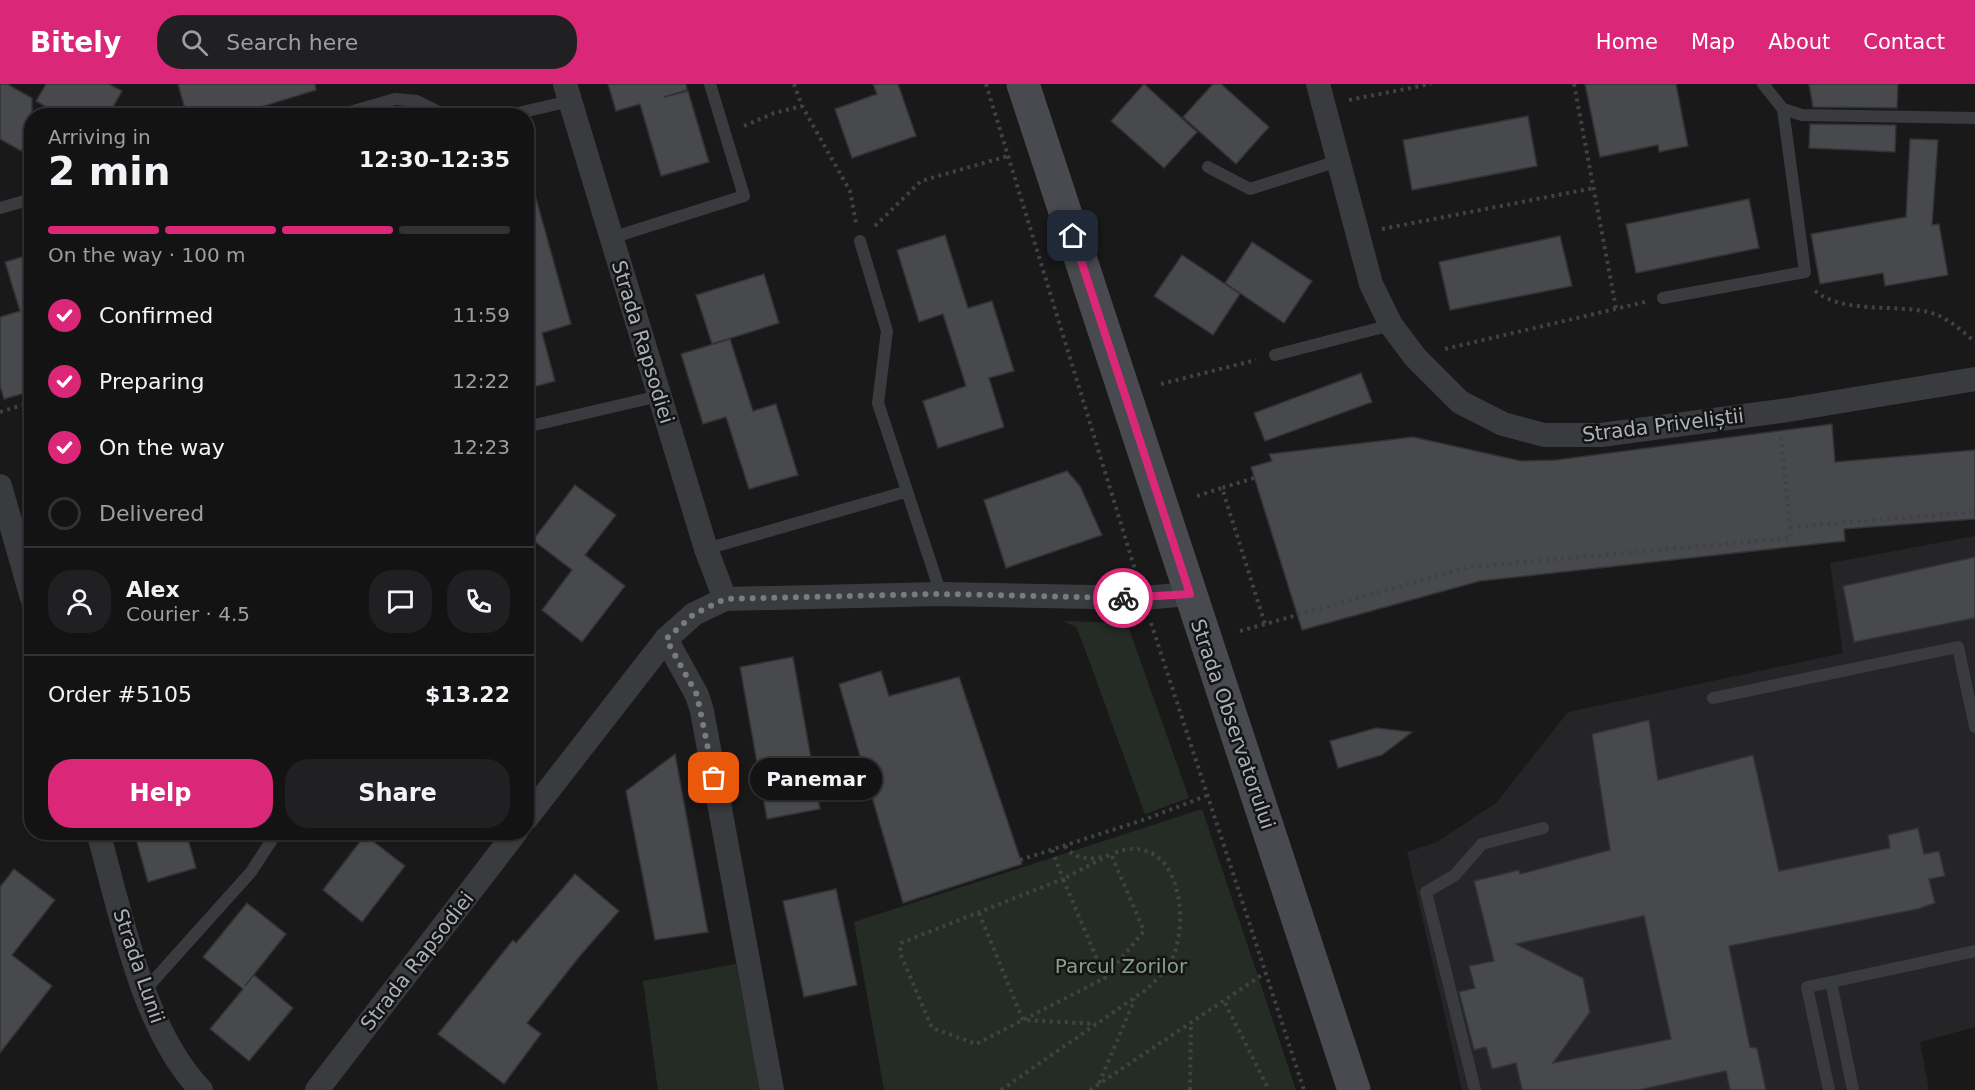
<!DOCTYPE html>
<html lang="en">
<head>
<meta charset="utf-8">
<style>
  body { margin:0; font-family:"DejaVu Sans",sans-serif; background:#202022; color:#f1f3f6; height:100vh; display:flex; flex-direction:column; font-size:22px; white-space:nowrap }
  * { box-sizing:border-box; margin:0 }
  p { font-size:20px; color:#9d9ea0 }
  .icon { flex:none; width:33px; height:33px; fill:none; stroke:currentColor; stroke-width:2; stroke-linecap:round; stroke-linejoin:round }
  .map { position:relative; flex:1; overflow:hidden }
  .panel { position:absolute; left:24px; top:24px; width:510px; height:732px; display:flex; flex-direction:column; background:#131314; border-radius:24px; box-shadow:0 2px 4px #0004,0 0 0 2px #323234 }
  .panel>* { flex:none }
  .pin { position:absolute; display:grid; place-items:center; width:51px; height:51px; color:#fff; margin:-26px; border-radius:12px; box-shadow:0 3px 9px #0006 }
  .courier { position:absolute; display:grid; place-items:center; width:60px; height:60px; margin:-30px; border:4px solid #db2777; border-radius:50%; background:#fff; color:#222; box-shadow:0 2px 8px #0007 }
  .bubble { position:absolute; height:42px; border-radius:21px; background:#131314; box-shadow:0 2px 4px #0004,0 0 0 2px #323234; font-size:20px; font-weight:600; line-height:42px; text-align:center }
  .head em { font-style:normal; font-weight:600 }
  .head div { display:flex; flex-direction:column-reverse }
  .head { display:flex; align-items:center; justify-content:space-between; height:102px; padding:0 24px }
  h1 { font-size:39px; font-weight:600; line-height:45px }
  .bar { display:grid; grid-template-columns:repeat(4,1fr); gap:9px 6px; align-content:center; height:72px; padding:0 24px }
  .bar i { height:8px; border-radius:4px; background:#323234 }
  .bar .selected { background:#db2777 }
  .bar p { grid-column:span 4 }
  .line { display:flex; align-items:center; gap:15px; padding:0 24px; border-top:2px solid #323234 }
  .line div { flex:1 }
  .round { display:grid; place-items:center; flex:none; width:63px; height:63px; border-radius:24px; background:#202022 }
  ol { padding:0 24px; list-style:none }
  li { display:flex; align-items:center; gap:18px; height:66px }
  li p { margin-inline-start:auto }
  li .icon { padding:6px; border-radius:50%; background:#db2777; color:#fff; stroke-width:4 }
  li:last-child { color:#9d9ea0 }
  li i { width:33px; height:33px; border:3px solid #323234; border-radius:50% }
  .primary-button { display:flex; gap:12px; margin-top:auto; padding:12px 24px }
  .primary-button a { flex:1; height:69px; border-radius:24px; background:#db2777; color:#fff; font-size:24px; font-weight:600; line-height:69px; text-align:center }
  .primary-button a+a { background:#202022; color:#f1f3f6 }
  header { display:flex; align-items:center; gap:36px; box-sizing:border-box; height:84px; padding:0 30px; background:#db2777; color:#fff }
  header strong { font-size:28px }
  nav { display:flex; gap:33px; margin-inline-start:auto; font-size:21px }
  .search { width:420px; height:54px; background:#202022; display:flex; align-items:center; gap:15px; box-sizing:border-box; padding:0 21px; border-radius:24px; color:#9d9ea0; font-size:22px }
  .map>svg:first-child { display:block }
</style>
</head>
<body>
<header>
<strong>Bitely</strong>
<div class="search"><svg class="icon" aria-label="search" viewBox="0 0 24 24"><circle cx="10" cy="10" r="6"/><path d="M15 15l6 6"/></svg>Search here</div>
<nav><a>Home</a><a>Map</a><a>About</a><a>Contact</a></nav>
</header>
<div class="map">
<svg width="1975" height="1006" viewBox="0 0 1975 1006">
  <rect width="100%" height="100%" fill="#19191a"/>
  <path fill="#252527" d="M1975 452V943L1920 958 1929 1006H1462L1407 768 1437 758 1496 719 1568 628 1843 569 1830 479Z"/>
  <g fill="#252c26">
    <path d="M1063 537 1127 539 1189 714 1145 730 1082 557 1076 543Z"/>
    <path d="M1202 725 1296 1006H884L854 838Z"/>
    <path d="M736 880 761 1006H658L643 897Z"/>
  </g>
  <g fill="#48494d" stroke="#333336" stroke-width="1.5" fill-rule="evenodd">
    <path d="M0 0H7L32 14V50L21 67 0 55Z"/>
    <path d="M46 0H109L122 7 108 32H62L36 17Z"/>
    <path d="M178 0H315L316 6 231 32H187Z"/>
    <path d="M608 0H686L687 6 664 13 688 7 709 78 661 92 640 20 616 27Z"/>
    <path d="M873 0H898L916 52 852 74 835 25 877 10Z"/>
    <path d="M1144 0 1197 48 1164 84 1111 37Z"/>
    <path d="M1213 0H1221L1269 43 1236 80 1183 33Z"/>
    <path d="M1585 0H1676L1688 62 1659 68 1658 61 1600 73Z"/>
    <path d="M1809 0H1898L1897 24 1813 23Z"/>
    <path d="M1528 32 1537 82 1412 106 1403 56Z"/>
    <path d="M1810 40 1896 41 1895 68 1809 64Z"/>
    <path d="M1910 55 1938 56 1932 141 1939 140 1948 191 1885 202 1883 189 1820 200 1811 150 1906 133Z"/>
    <path d="M534 107 571 240 542 249 555 297 526 305V108Z"/>
    <path d="M1749 115 1759 164 1636 189 1626 140Z"/>
    <path d="M945 151 968 224 992 217 1014 287 989 294 1004 343 938 364 923 317 966 302 943 230 919 238 897 166Z"/>
    <path d="M1560 152 1572 202 1450 226 1439 178Z"/>
    <path d="M1252 158 1312 197 1284 239 1225 199Z"/>
    <path d="M32 170V307L4 315 0 302V233L20 227 5 178Z"/>
    <path d="M1182 171 1240 210 1213 251 1154 212Z"/>
    <path d="M764 190 779 239 712 260 696 211Z"/>
    <path d="M730 255 753 327 776 320 798 391 749 405 726 333 703 340 681 270Z"/>
    <path d="M1361 289 1372 318 1265 357 1254 329Z"/>
    <path d="M1832 340 1835 378 1975 366V435L1844 445 1845 457 1480 497 1302 546 1251 383 1272 377 1269 370 1413 353 1521 377 1556 376Z"/>
    <path d="M1067 387 1080 402 1102 451 1006 484 984 416Z"/>
    <path d="M575 401 616 431 585 471 625 502 582 558 542 526 572 486 533 456Z"/>
    <path d="M1975 473V534L1854 558 1843 502Z"/>
    <path d="M793 573 820 725 767 735 740 583Z"/>
    <path d="M881 587 889 612 959 593 1022 780 903 819 839 600Z"/>
    <path d="M1649 636 1658 696 1753 671 1779 787 1890 764 1888 751 1918 744 1924 770 1939 767 1945 792 1929 795 1935 819 1918 825 1729 862 1750 963 1757 964 1766 1006H1730L1726 987 1639 1006H1522L1516 979 1492 985 1486 963 1474 966 1459 908 1475 904 1469 882 1494 877 1474 797 1519 786 1520 790 1610 766 1592 650ZM1644 832 1671 955 1553 979 1590 928 1583 894 1516 860Z"/>
    <path d="M1376 644 1412 648 1382 671 1338 684 1330 657Z"/>
    <path d="M675 670 708 848 655 856 626 707Z"/>
    <path d="M134 748H186L196 784 148 798Z"/>
    <path d="M365 751 405 782 362 838 323 806Z"/>
    <path d="M14 785 55 816 12 871 52 902 0 969V803Z"/>
    <path d="M575 790 619 827 579 873 527 939 541 950 504 1000 438 950 513 856 516 859Z"/>
    <path d="M836 805 857 901 804 913 783 817Z"/>
    <path d="M247 819 286 850 245 902 254 891 293 924 249 977 210 945 243 905 203 873Z"/>
  </g>
  <g fill="none" stroke-linecap="round" stroke-linejoin="round">
    <g stroke="#404246" stroke-width="4" stroke-dasharray="3 4.5" stroke-linecap="butt">
      <path d="M794 0 802 22 850 107 856 139"/>
      <path d="M986 0 1136 489"/>
      <path d="M1574 0 1616 224"/>
      <path d="M1349 16 1431 0"/>
      <path d="M744 42 774 29 802 22"/>
      <path d="M875 142 921 97 1008 72"/>
      <path d="M1382 145 1594 104"/>
      <path d="M1815 207C1844 230 1893 220 1928 228 1946 232 1961 246 1975 258"/>
      <path d="M1445 265 1645 218"/>
      <path d="M1161 300 1256 276"/>
      <path d="M0 328 32 318"/>
      <path d="M1254 394 1222 404 1265 540"/>
      <path d="M1197 412 1222 404"/>
      <path d="M1790 443 1975 428"/>
      <path d="M1151 539 1304 1006"/>
      <path d="M1240 547 1470 483 1791 454 1781 353"/>
      <path d="M1065 762C1072 773 1088 777 1101 773"/>
      <path d="M1052 766 1063 795 901 859 900 869 932 944 976 960 1105 894 1063 795 1111 770 1144 847 1105 894"/>
      <path d="M1020 776 1146 735 1206 712"/>
      <path d="M979 829 1023 936 1096 940"/>
      <path d="M1225 919 1269 1006"/>
      <path d="M1099 999 1135 915"/>
      <path d="M1001 1006 1147 905C1159 893 1172 881 1176 864 1189 819 1172 745 1111 770"/>
      <path d="M1090 1006 1265 889"/>
      <path d="M1190 1006 1191 941"/>
    </g>
    <g stroke="#3a3b3f" stroke-width="12">
      <path d="M1763 0 1783 25 1802 31 1975 34"/>
      <path d="M336 32 395 15 417 17 447 32"/>
      <path d="M506 32 570 17"/>
      <path d="M1208 83 1250 105 1338 77"/>
      <path d="M0 124 32 115"/>
      <path d="M611 154 744 112 710 0"/>
      <path d="M860 157 887 247 878 319 941 510"/>
      <path d="M1663 214 1805 188 1783 25"/>
      <path d="M1275 271 1391 241"/>
      <path d="M526 343 659 312"/>
      <path d="M706 465 905 408"/>
      <path d="M1713 614 1958 563 1975 643"/>
      <path d="M145 906 251 788 277 748"/>
      <path d="M1475 1006 1426 808 1455 791 1482 760 1543 744"/>
      <path d="M1829 1006 1807 903 1831 898"/>
      <path d="M1853 1006 1831 898 1975 867"/>
    </g>
    <g stroke="#3a3b3f" stroke-width="24">
      <path d="M565 0 706 465 725 515"/>
      <path d="M1318 0 1371 200 1391 241 1415 273 1460 318 1503 340 1544 351H1601L1788 326 1975 295"/>
      <path d="M0 402 32 514"/>
      <path d="M666 555 697 611 702 627 772 1006"/>
      <path d="M526 735 666 555 694 530 725 515 941 510 1143 514 1190 510"/>
      <path d="M98 748C121 829 142 945 201 1006"/>
      <path d="M317 1006 516 748"/>
    </g>
    <path stroke="#484a4f" stroke-width="33" d="M1023 0 1354 1006"/>
  </g>
  <g fill="none" stroke-linecap="round" stroke-linejoin="round">
    <path stroke="#797b81" stroke-width="6" stroke-dasharray="0 10.8" d="M714 694 697 611 666 555 694 530 725 515 941 510 1123 514"/>
    <path stroke="#db2777" stroke-width="8" d="M1073 152 1190 510 1123 514"/>
  </g>
  <g text-anchor="middle" stroke-width="5" stroke-linejoin="round" paint-order="stroke">
    <g font-size="20" fill="#acb0b9" stroke="#141415">
      <text transform="translate(643 258) rotate(73)" y="7">Strada Rapsodiei</text>
      <text transform="translate(1663 341) rotate(-7)" y="7">Strada Priveliștii</text>
      <text transform="translate(1233 640) rotate(71)" y="7">Strada Observatorului</text>
      <text transform="translate(417 877) rotate(-52)" y="7">Strada Rapsodiei</text>
      <text transform="translate(139 882) rotate(71)" y="7">Strada Lunii</text>
    </g>
    <g font-size="20" fill="#86a188" stroke="#141415">
      <text x="1121" y="889">Parcul Zorilor</text>
    </g>
  </g>
</svg>
<div class="pin" style="left:714px;top:694px;background:#ea580c"><svg class="icon" aria-label="bag" viewBox="0 0 24 24"><path d="M5 8h14l-1 12H6zM9 8a3 3 0 0 1 6 0"/></svg></div>
<div class="pin" style="left:1073px;top:152px;background:#1f2937"><svg class="icon" aria-label="home" viewBox="0 0 24 24"><path d="M3 11l9-7 9 7M6 9v11h12V9"/></svg></div>
<div class="courier" style="left:1123px;top:514px"><svg class="icon" aria-label="bike" viewBox="0 0 24 24"><circle cx="6" cy="16" r="4"/><circle cx="18" cy="16" r="4"/><path d="M6 16l4-8h5l3 8M10 8l3 8H6M13 5h3"/></svg></div>
<div class="bubble" style="left:750px;top:674px;width:132px">Panemar</div>
<section class="panel">
<div class="head"><div><h1>2 min</h1><p>Arriving in</p></div><em>12:30–12:35</em></div>
<div class="bar"><i class="selected"></i><i class="selected"></i><i class="selected"></i><i></i><p>On the way · 100 m</p></div>
<ol>
<li><svg class="icon" aria-label="check" viewBox="0 0 24 24"><path d="M5 12l5 5 9-10"/></svg>Confirmed<p>11:59</p></li>
<li><svg class="icon" aria-label="check" viewBox="0 0 24 24"><path d="M5 12l5 5 9-10"/></svg>Preparing<p>12:22</p></li>
<li><svg class="icon" aria-label="check" viewBox="0 0 24 24"><path d="M5 12l5 5 9-10"/></svg>On the way<p>12:23</p></li>
<li><i></i>Delivered</li>
</ol>
<div class="line" style="height:108px"><a class="round"><svg class="icon" aria-label="person" viewBox="0 0 24 24"><circle cx="12" cy="8" r="4"/><path d="M4 21q1-7 8-7t8 7"/></svg></a><div><b>Alex</b><p>Courier · 4.5</p></div><a class="round"><svg class="icon" aria-label="chat" viewBox="0 0 24 24"><path d="M4 5h16v11H9l-5 4z"/></svg></a><a class="round"><svg class="icon" aria-label="phone" viewBox="0 0 24 24"><path d="M5 4h4l2 5-3 2q2 4 5 5l2-3 5 2v4C11 20 4 13 5 4z"/></svg></a></div>
<div class="line" style="height:78px"><div>Order #5105</div><b>$13.22</b></div>
<div class="primary-button"><a>Help</a><a>Share</a></div>
</section>
</div>
</body>
</html>
